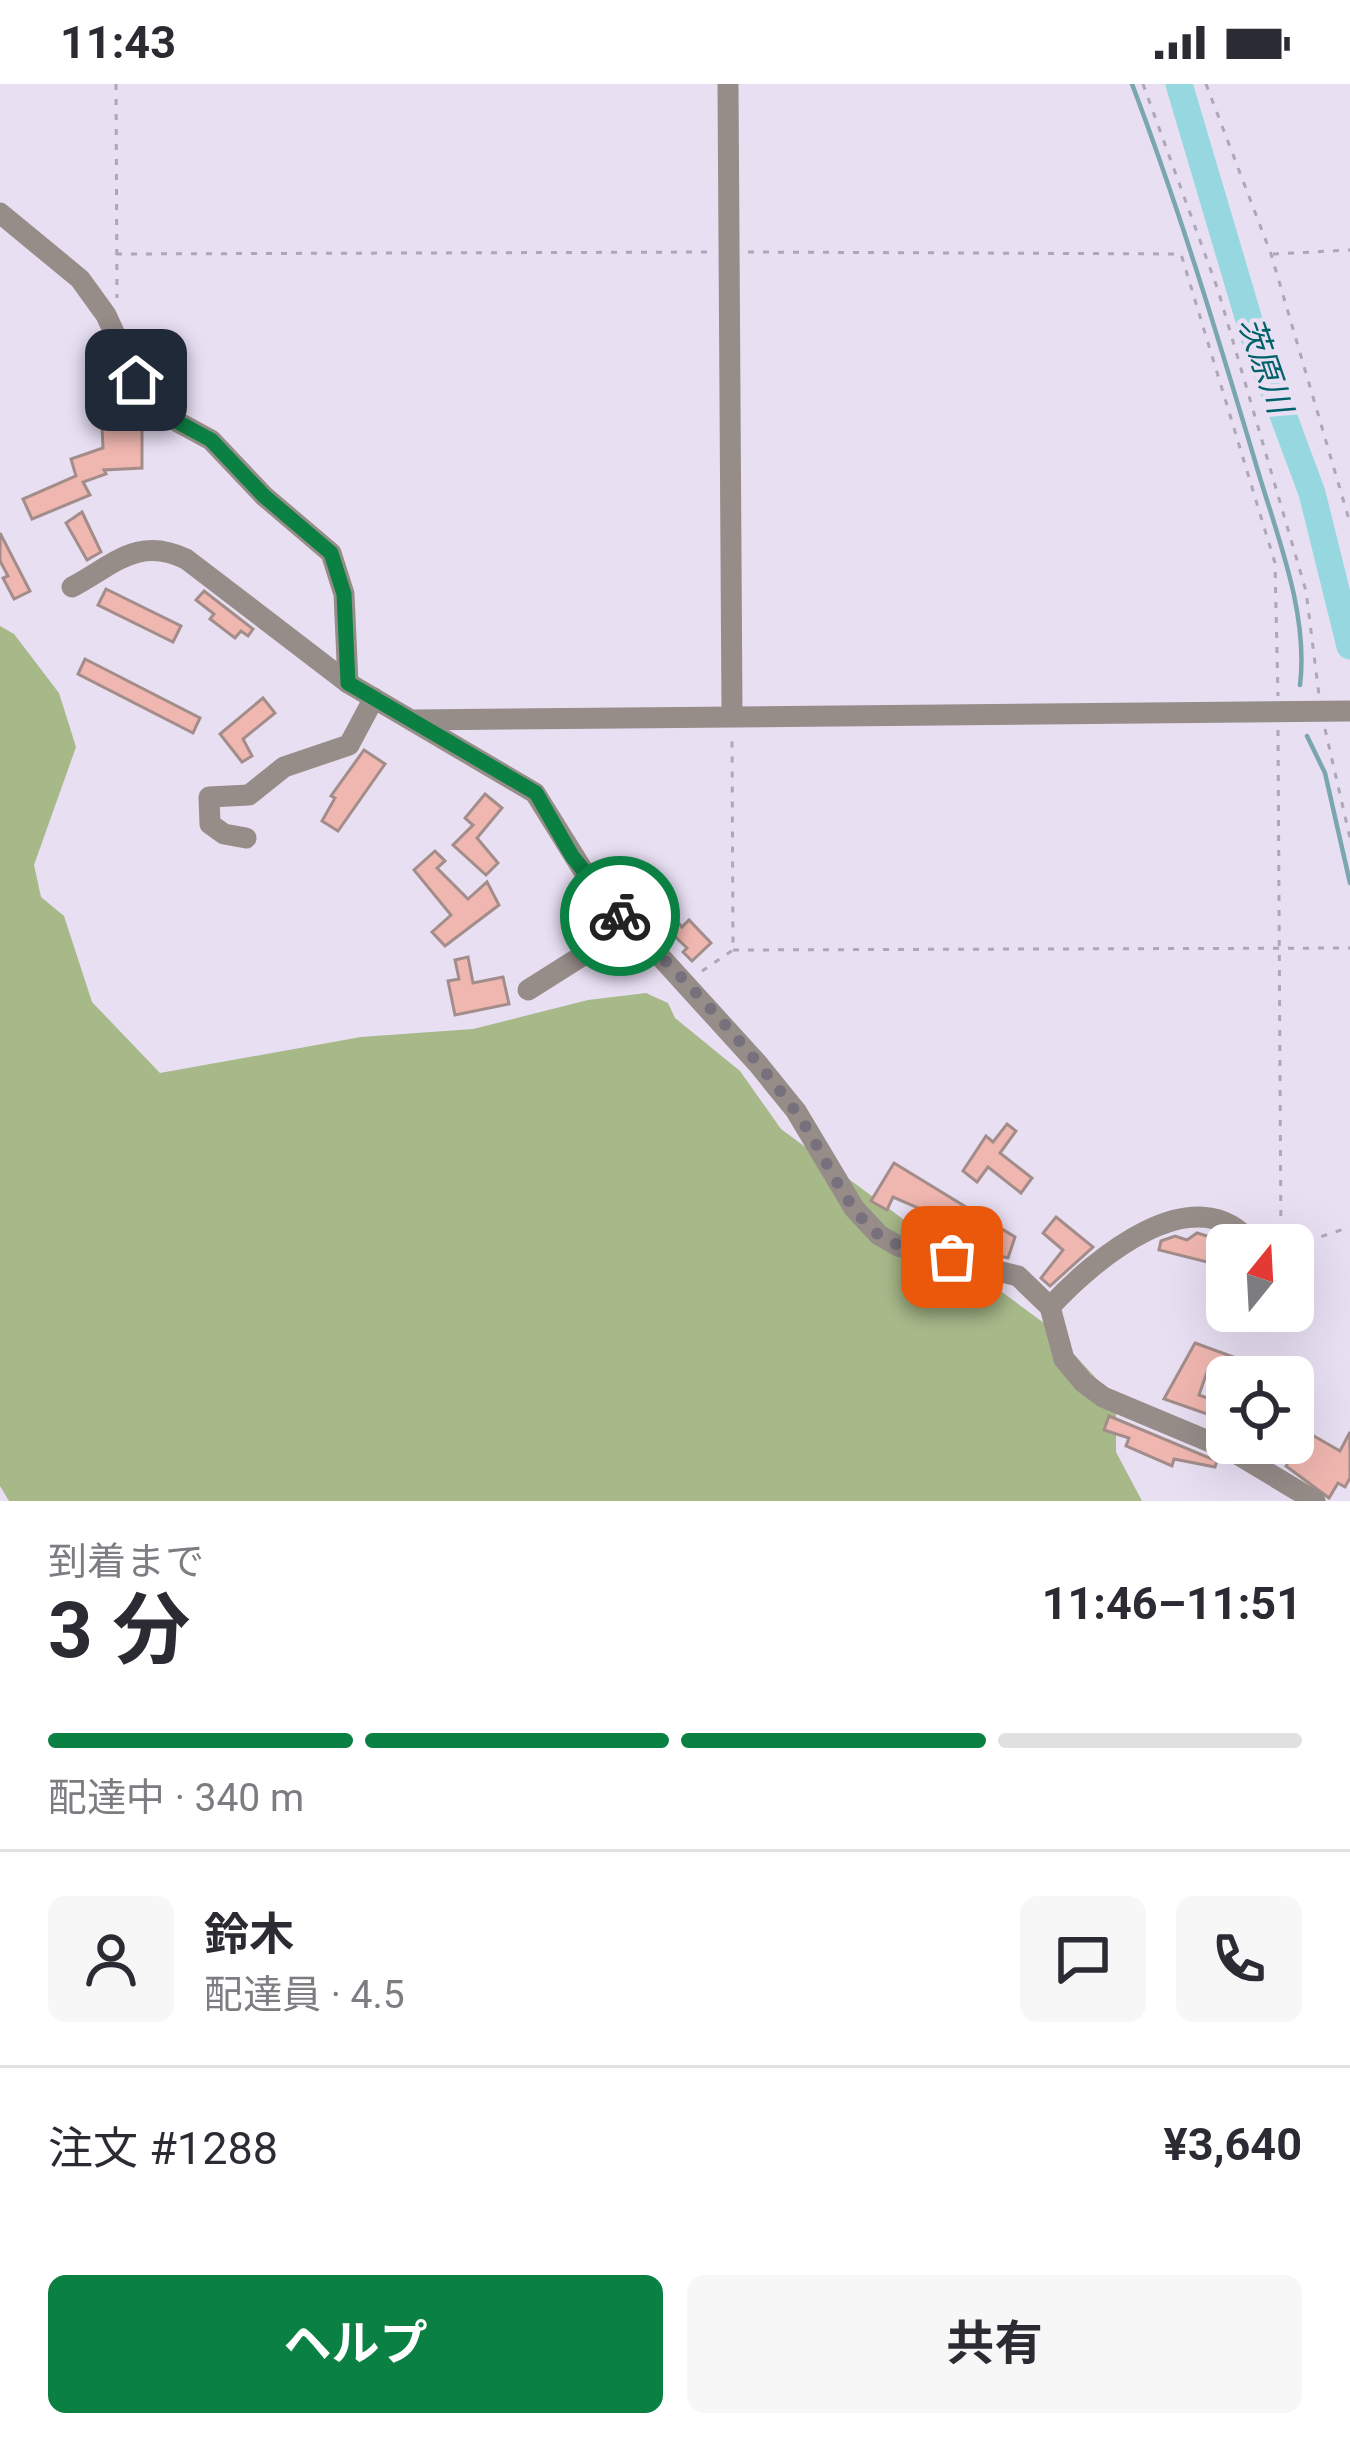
<!DOCTYPE html>
<html lang="ja">
<head>
<meta charset="utf-8">
<style>
  body { margin:0; font-family:Roboto,"Noto Sans JP",sans-serif; background:#f7f7f7; color:#2b2b33; height:100vh; display:flex; flex-direction:column; font-size:45px; white-space:nowrap }
  * { box-sizing:border-box; margin:0 }
  p { font-size:39px; color:#7c7c81 }
  .icon { flex:none; width:66px; height:66px; fill:none; stroke:currentColor; stroke-width:2; stroke-linecap:round; stroke-linejoin:round }
  .map { position:relative; height:1417px; overflow:hidden }
  .drawer { display:flex; flex-direction:column; background:#fff; flex:1 }
  .drawer>* { flex:none }
  .needle { width:78px; rotate:18deg }
  .controls { position:absolute; left:1206px; top:1140px; display:grid; gap:24px }
  .controls a { display:grid; place-items:center; width:108px; height:108px; border-radius:18px; background:#fff; box-shadow:0 12px 48px #0002; font-size:60px }
  .pin { position:absolute; display:grid; place-items:center; width:102px; height:102px; color:#fff; margin:-51px; border-radius:24px; box-shadow:0 6px 18px #0006 }
  .courier { position:absolute; display:grid; place-items:center; width:120px; height:120px; margin:-60px; border:9px solid #0b8043; border-radius:50%; background:#fff; color:#222; box-shadow:0 3px 15px #0007 }
  .summary em { font-style:normal; font-weight:700 }
  .summary div { display:flex; flex-direction:column-reverse }
  .summary { display:flex; align-items:center; justify-content:space-between; height:204px; padding:0 48px }
  h1 { font-size:78px; font-weight:700; line-height:90px }
  .bar { display:grid; grid-template-columns:repeat(4,1fr); gap:18px 12px; align-content:center; height:144px; padding:0 48px }
  .bar i { height:15px; border-radius:9px; background:#e1e1e2 }
  .bar .active { background:#0b8043 }
  .bar p { grid-column:span 4 }
  .line { display:flex; align-items:center; gap:30px; padding:0 48px; border-top:3px solid #e1e1e2 }
  .line div { flex:1 }
  .round { display:grid; place-items:center; flex:none; width:126px; height:126px; border-radius:18px; background:#f7f7f7 }
  .button { display:flex; gap:24px; margin-top:auto; padding:24px 48px }
  .button a { flex:1; height:138px; border-radius:18px; background:#0b8043; color:#fff; font-size:48px; font-weight:700; line-height:138px; text-align:center }
  .button a+a { background:#f7f7f7; color:#2b2b33 }
  .status { display:flex; justify-content:space-between; align-items:center; height:84px; padding:0 60px; background:#fff; direction:ltr }
  .status svg { height:33px; fill:currentColor }
  .map>svg:first-child { display:block }
</style>
</head>
<body>
<div class="status"><b>11:43</b><svg viewBox="0 0 49 12"><path d="M0 12V9h3v3zM5 12V6h3v6zM10 12V3h3v9zM15 12V0h3v12zM26 1h20v11H26zM47 4h2v5h-2z"/></svg></div>
<div class="map">
<svg width="1350" height="1417" viewBox="0 0 1350 1417">
  <rect width="100%" height="100%" fill="#e8dff3"/>
  <path fill="#a7b889" d="M0 542 14 550 59 609 76 663 34 781 41 813 64 832 92 918 160 989 361 953 473 945 588 916 646 909 668 919 675 934 740 987 781 1045 1048 1242 1116 1316V1368L1142 1417H9L0 1402Z"/>
  <g fill="none" stroke-linecap="round" stroke-linejoin="round">
    <g stroke="#7aa7af" stroke-width="4.5">
      <path d="M1132 0C1179 124 1217 250 1255 377 1275 447 1309 527 1300 601"/>
      <path d="M1307 652 1325 689 1350 799"/>
    </g>
    <path stroke="#96d7e0" stroke-width="27" d="M1179 0 1254 253 1312 409 1350 562"/>
  </g>
  <g fill="#f0b7b0" stroke="#a38d8a" stroke-width="3">
    <path d="M142 332V384L104 386 106 390 83 398 90 411 32 435 23 415 76 392 71 375 103 364 102 342Z"/>
    <path d="M82 428 101 468 87 476 66 439Z"/>
    <path d="M0 449 30 507 14 515 3 494 8 492 0 477Z"/>
    <path d="M106 505 181 542 173 558 98 521Z"/>
    <path d="M204 507 253 545 248 552 241 547 235 554 210 535 214 530 196 516Z"/>
    <path d="M85 575 200 634 193 649 78 590Z"/>
    <path d="M263 614 275 629 243 655 252 672 242 678 220 650Z"/>
    <path d="M364 666 385 680 338 747 322 737 335 714 331 712Z"/>
    <path d="M485 710 502 724 477 754 498 779 486 791 453 761 473 741 465 734Z"/>
    <path d="M435 767 445 777 437 784 468 815 487 798 499 821 445 862 432 848 451 831 414 786Z"/>
    <path d="M642 799 682 843 689 836 711 859 692 877 683 868 687 864 664 842 660 846 627 811Z"/>
    <path d="M468 873 473 899 503 893 509 920 455 931 448 897 459 895 455 876Z"/>
    <path d="M1007 1040 1016 1047 1000 1069 1032 1094 1021 1109 988 1083 977 1098 963 1087 986 1052 993 1058Z"/>
    <path d="M894 1079 1015 1153 1008 1174 980 1167 985 1153 893 1113 887 1126 871 1117Z"/>
    <path d="M1056 1133 1093 1163 1050 1202 1041 1194 1063 1166 1043 1149Z"/>
    <path d="M1197 1149 1224 1157 1219 1175 1213 1173 1211 1179 1159 1166 1161 1157 1175 1152 1187 1156Z"/>
    <path d="M1195 1259 1242 1276 1274 1293 1207 1288 1199 1311 1218 1318 1213 1332 1164 1315Z"/>
    <path d="M1109 1332 1217 1377 1215 1383 1174 1375 1172 1382 1126 1362 1129 1354 1104 1346Z"/>
    <path d="M1307 1348 1340 1367 1350 1348V1394L1345 1403 1338 1399 1329 1414 1286 1382Z"/>
  </g>
  <g fill="none" stroke-linecap="round" stroke-linejoin="round">
    <g stroke="#aea7b7" stroke-width="3" stroke-dasharray="6 9" stroke-linecap="butt">
      <path d="M116 0 117 214"/>
      <path d="M1143 0 1218 206 1306 507 1319 611"/>
      <path d="M1206 0 1271 170 1350 439"/>
      <path d="M748 168 1181 170 1275 479 1278 612"/>
      <path d="M116 170 709 168"/>
      <path d="M1273 170 1350 166"/>
      <path d="M1325 645 1350 754"/>
      <path d="M1278 646 1281 1161"/>
      <path d="M733 866 1350 864"/>
      <path d="M702 887 733 866 732 649"/>
      <path d="M1293 1162 1350 1143"/>
    </g>
    <g stroke="#968d89" stroke-width="21">
      <path d="M728 0 732 629"/>
      <path d="M0 129 80 195 106 231 136 296 163 330 211 356 264 412 331 469 344 510 348 599"/>
      <path d="M72 503C115 480 138 452 186 475L348 599 535 709 586 791 758 980 796 1027 854 1124 879 1151 898 1162 1018 1192 1050 1223 1064 1275 1083 1298 1103 1313 1232 1367 1315 1417"/>
      <path d="M415 636 1350 627"/>
      <path d="M246 754 224 750 210 740 209 713 249 711 284 683 349 661 374 614"/>
      <path d="M528 906 585 870 621 833"/>
      <path d="M1050 1223C1091 1178 1196 1087 1253 1161"/>
    </g>
  </g>
  <g fill="none" stroke-linecap="round" stroke-linejoin="round">
    <path stroke="#77717d" stroke-width="12" stroke-dasharray="0 21.6" d="M620 832C682 892 741 954 793 1024 822 1062 838 1114 874 1147 896 1166 924 1167 952 1173"/>
    <path stroke="#0b8043" stroke-width="15" d="M136 296 163 330 211 356 264 412 331 469 344 510 348 599 536 709 572 772 620 832"/>
  </g>
  <g text-anchor="middle" stroke-width="9" stroke-linejoin="round" paint-order="stroke">
    <g font-size="33" font-style="italic" fill="#00616a" stroke="#e8dff3">
      <text transform="translate(1266 281) rotate(71)" y="12">茨原川</text>
    </g>
  </g>
</svg>
<div class="controls">
<a><svg class="needle" viewBox="-14 -14 28 28"><path d="M0-13l5 13h-10z" fill="#e53935"/><path d="M0 13l5-13h-10z" fill="#7c7c81"/></svg></a>
<a><svg class="icon" aria-label="locate" viewBox="0 0 24 24"><circle cx="12" cy="12" r="6"/><path d="M12 2v4M12 18v4M2 12h4M18 12h4"/></svg></a>
</div>
<div class="pin" style="left:952px;top:1173px;background:#ea580c"><svg class="icon" aria-label="bag" viewBox="0 0 24 24"><path d="M5 8h14l-1 12H6zM9 8a3 3 0 0 1 6 0"/></svg></div>
<div class="pin" style="left:136px;top:296px;background:#1f2937"><svg class="icon" aria-label="home" viewBox="0 0 24 24"><path d="M3 11l9-7 9 7M6 9v11h12V9"/></svg></div>
<div class="courier" style="left:620px;top:832px"><svg class="icon" aria-label="bike" viewBox="0 0 24 24"><circle cx="6" cy="16" r="4"/><circle cx="18" cy="16" r="4"/><path d="M6 16l4-8h5l3 8M10 8l3 8H6M13 5h3"/></svg></div>
</div>
<section class="drawer">
<div class="summary"><div><h1>3 分</h1><p>到着まで</p></div><em>11:46–11:51</em></div>
<div class="bar"><i class="active"></i><i class="active"></i><i class="active"></i><i></i><p>配達中 · 340 m</p></div>
<div class="line" style="height:216px"><a class="round"><svg class="icon" aria-label="person" viewBox="0 0 24 24"><circle cx="12" cy="8" r="4"/><path d="M4 21q1-7 8-7t8 7"/></svg></a><div><b>鈴木</b><p>配達員 · 4.5</p></div><a class="round"><svg class="icon" aria-label="chat" viewBox="0 0 24 24"><path d="M4 5h16v11H9l-5 4z"/></svg></a><a class="round"><svg class="icon" aria-label="phone" viewBox="0 0 24 24"><path d="M5 4h4l2 5-3 2q2 4 5 5l2-3 5 2v4C11 20 4 13 5 4z"/></svg></a></div>
<div class="line" style="height:156px"><div>注文 #1288</div><b>¥3,640</b></div>
<div class="button"><a>ヘルプ</a><a>共有</a></div>
</section>
</body>
</html>
